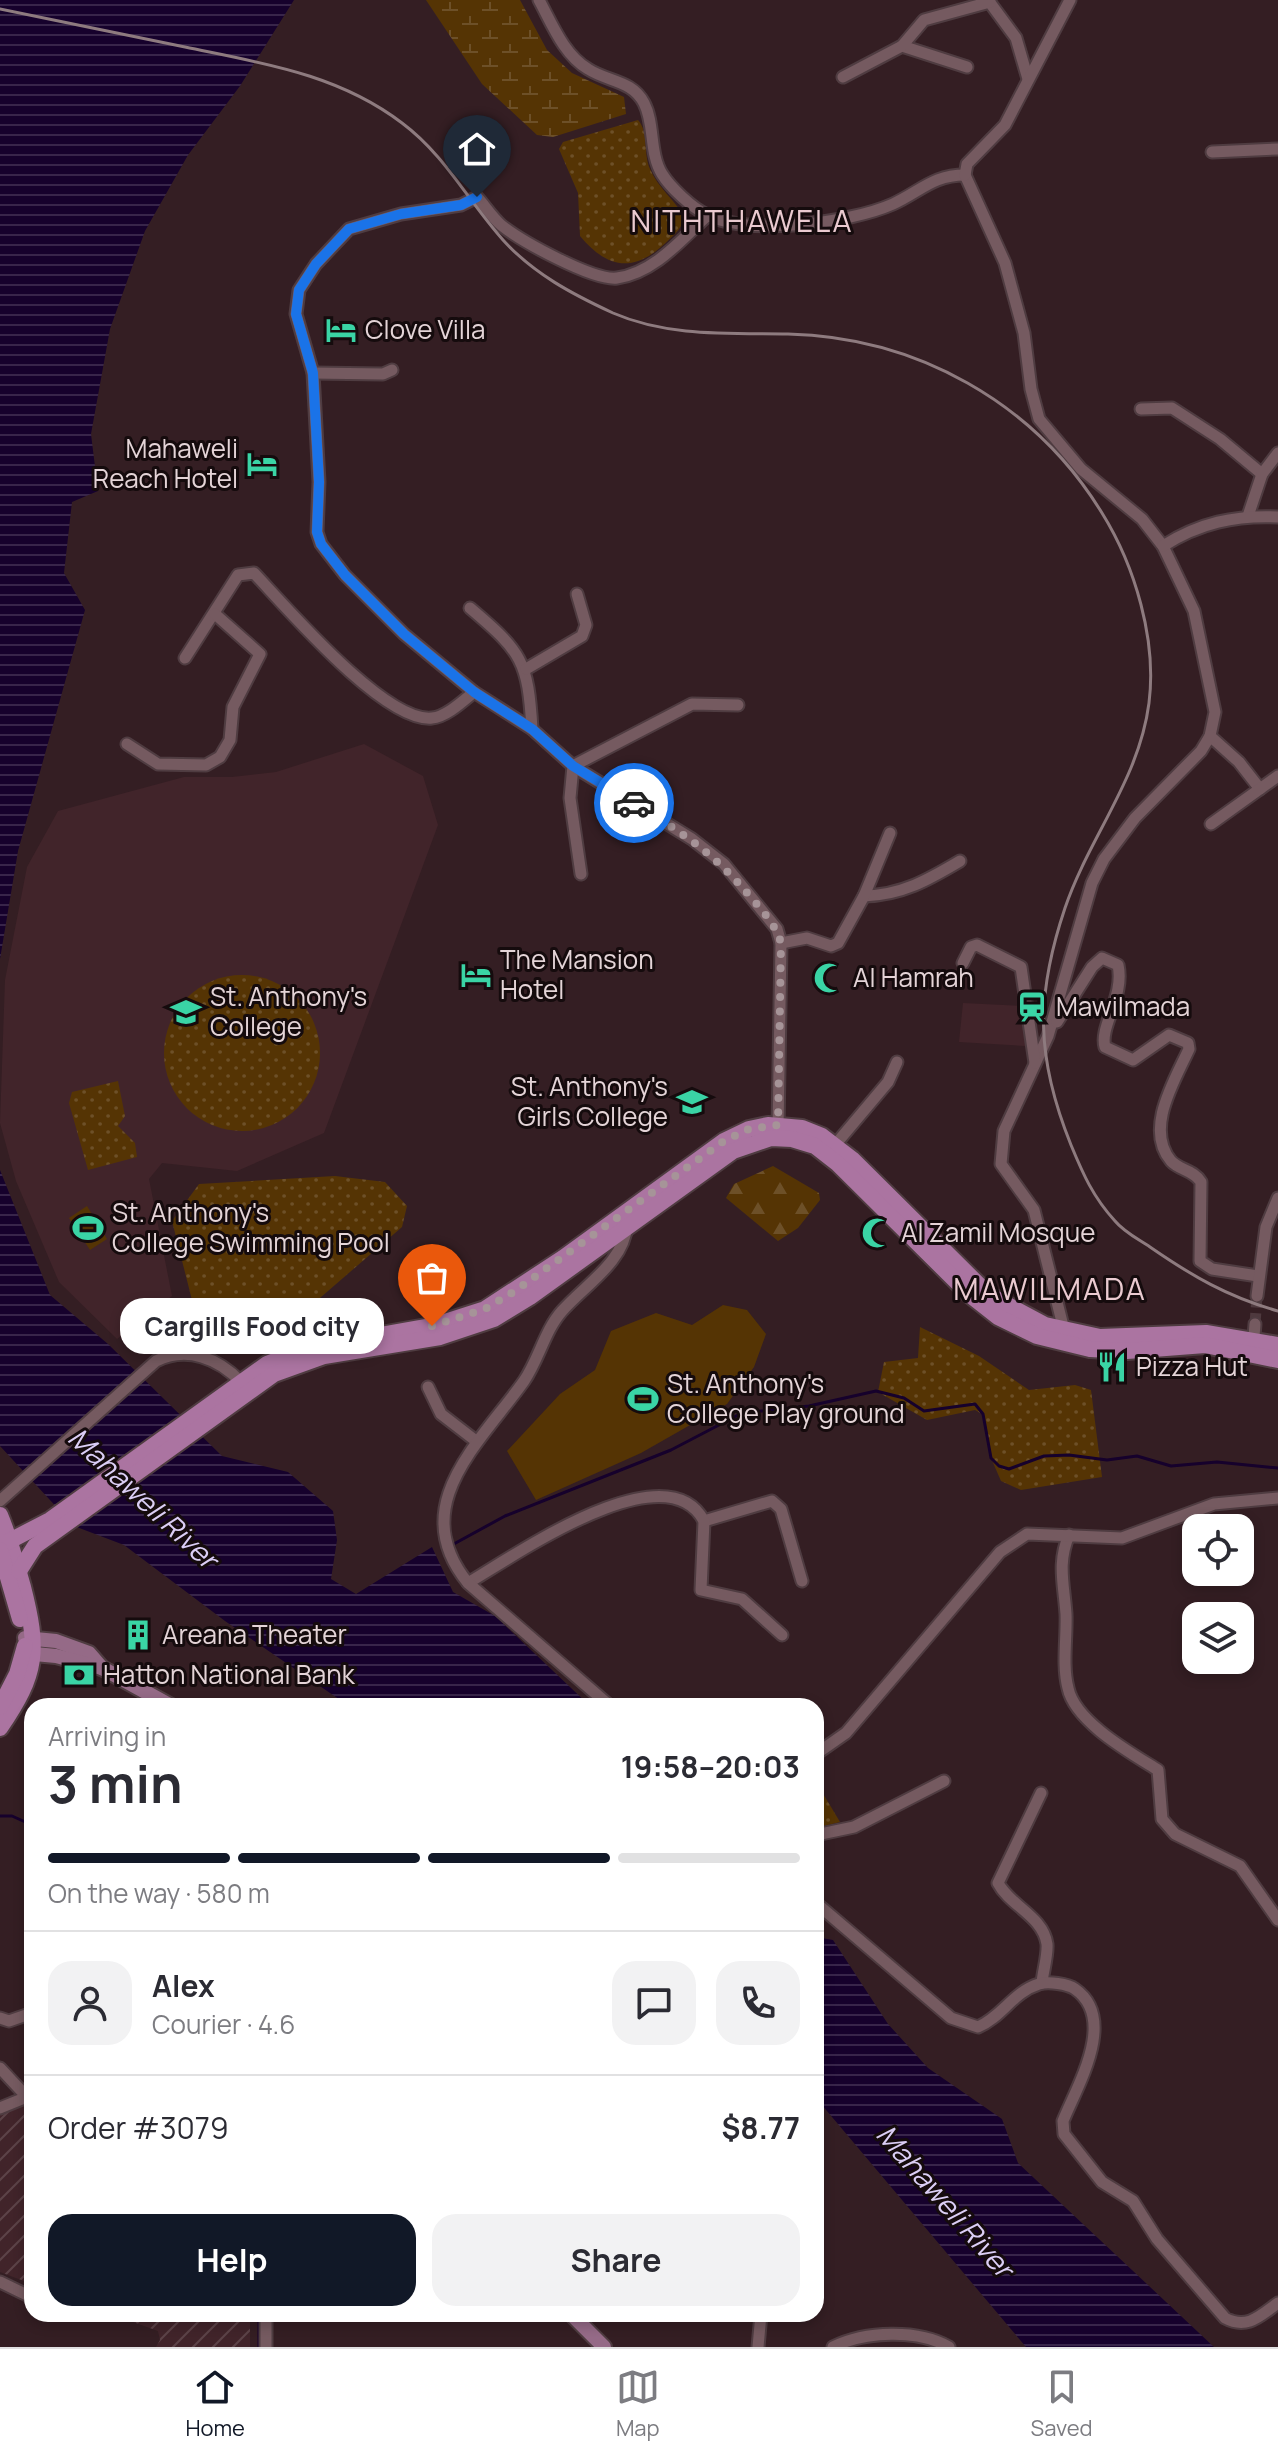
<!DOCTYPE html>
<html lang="en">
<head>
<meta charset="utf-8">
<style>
  body { margin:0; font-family:Manrope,sans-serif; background:#f2f2f3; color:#2b2b33; height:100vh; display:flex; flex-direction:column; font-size:30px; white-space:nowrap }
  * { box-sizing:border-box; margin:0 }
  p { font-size:26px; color:#7c7c81 }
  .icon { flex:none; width:44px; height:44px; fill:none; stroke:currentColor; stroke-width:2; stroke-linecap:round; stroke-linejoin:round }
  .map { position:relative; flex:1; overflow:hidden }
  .panel { position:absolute; left:24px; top:1698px; width:800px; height:624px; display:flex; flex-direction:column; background:#fff; border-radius:24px; box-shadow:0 4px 12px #0003 }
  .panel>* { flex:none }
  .tools { position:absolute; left:1182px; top:1514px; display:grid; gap:16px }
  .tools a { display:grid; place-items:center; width:72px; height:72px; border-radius:16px; background:#fff; box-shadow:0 4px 12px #0003; font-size:40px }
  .pin { position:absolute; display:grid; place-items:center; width:68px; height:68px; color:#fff; margin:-82px -34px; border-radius:50% 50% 50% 0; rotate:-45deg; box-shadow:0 0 8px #0007 }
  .pin .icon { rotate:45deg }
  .courier { position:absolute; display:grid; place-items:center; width:80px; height:80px; margin:-40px; border:6px solid #1a73e8; border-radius:50%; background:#fff; color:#222; box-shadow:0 2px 10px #0007 }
  .bubble { position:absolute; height:56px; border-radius:24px; background:#fff; box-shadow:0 4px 12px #0003; font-size:26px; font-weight:700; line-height:56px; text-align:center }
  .summary em { font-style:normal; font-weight:700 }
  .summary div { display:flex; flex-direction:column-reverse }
  .summary { display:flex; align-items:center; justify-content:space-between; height:136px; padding:0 24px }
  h1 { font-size:52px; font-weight:700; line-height:60px }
  .bar { display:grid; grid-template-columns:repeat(4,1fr); gap:12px 8px; align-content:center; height:96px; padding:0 24px }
  .bar i { height:10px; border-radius:6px; background:#e1e1e2 }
  .bar .current { background:#111827 }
  .bar p { grid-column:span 4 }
  .line { display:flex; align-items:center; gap:20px; padding:0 24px; border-top:2px solid #e1e1e2 }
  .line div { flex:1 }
  .round { display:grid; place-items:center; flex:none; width:84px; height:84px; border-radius:24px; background:#f2f2f3 }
  .button { display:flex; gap:16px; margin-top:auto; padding:16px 24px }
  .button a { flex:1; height:92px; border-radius:24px; background:#111827; color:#fff; font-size:32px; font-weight:700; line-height:92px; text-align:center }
  .button a+a { background:#f2f2f3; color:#2b2b33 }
  .menu { display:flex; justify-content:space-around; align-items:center; height:112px; border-top:2px solid #e1e1e2; background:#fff; font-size:22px; color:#7c7c81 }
  .menu a { display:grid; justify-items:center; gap:4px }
  .menu .current { color:#111827 }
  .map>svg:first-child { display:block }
</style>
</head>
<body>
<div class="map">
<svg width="1278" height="2347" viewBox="0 0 1278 2347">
  <defs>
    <pattern id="industrial-furrows" width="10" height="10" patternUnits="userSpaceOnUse" patternTransform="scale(2)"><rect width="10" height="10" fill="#41242a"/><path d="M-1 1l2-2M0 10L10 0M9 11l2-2" fill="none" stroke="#5c4348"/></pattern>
    <pattern id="grass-dots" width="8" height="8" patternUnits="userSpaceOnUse" patternTransform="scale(2)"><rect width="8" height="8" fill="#553404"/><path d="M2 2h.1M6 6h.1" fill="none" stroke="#6d5028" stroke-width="1.8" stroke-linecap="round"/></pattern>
    <pattern id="forest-firs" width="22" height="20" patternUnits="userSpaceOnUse" patternTransform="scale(2)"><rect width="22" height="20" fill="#553404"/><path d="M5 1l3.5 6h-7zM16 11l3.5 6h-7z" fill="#6d5028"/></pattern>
    <pattern id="wetland-marsh" width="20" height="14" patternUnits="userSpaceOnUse" patternTransform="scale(2)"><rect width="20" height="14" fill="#553404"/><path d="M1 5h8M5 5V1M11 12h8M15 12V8" fill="none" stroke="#6d5028"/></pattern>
    <pattern id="water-rules" width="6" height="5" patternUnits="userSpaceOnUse" patternTransform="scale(2)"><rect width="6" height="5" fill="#16012c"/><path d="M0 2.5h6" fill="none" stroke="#38254a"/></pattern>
  </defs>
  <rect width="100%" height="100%" fill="#341e23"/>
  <g fill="#41242a">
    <path d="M364 744 423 776 438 825 324 1133 237 1171 162 1163 149 1179 172 1296 117 1339 59 1282 16 1181 0 1123 5 980 27 867 58 811 184 777H232L276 772Z"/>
    <path d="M963 1003 1025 1006V1046L959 1042Z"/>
  </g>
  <g fill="url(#industrial-furrows)">
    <path d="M32 2103V2284L0 2272V2114Z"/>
    <path d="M111 2314H250V2347H156L160 2340 158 2331Z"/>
  </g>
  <g fill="url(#grass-dots)">
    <path d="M638 120C649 132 643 153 650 169 658 188 675 200 685 218 680 231 672 237 661 247 631 273 606 267 580 236L578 193 559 149 563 142Z"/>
    <circle cx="242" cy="1053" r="78"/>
    <path d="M118 1081 125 1116 118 1126 135 1143 137 1157 88 1170 69 1103 72 1092Z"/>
    <path d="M335 1176 385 1182 407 1206 402 1227 276 1336 234 1333 227 1319 194 1308 172 1221 199 1184Z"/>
    <path d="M920 1327 979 1356 1029 1390 1075 1385 1091 1390 1102 1477 1021 1490 1001 1481 991 1458 982 1414 975 1410 927 1420 878 1392 884 1362 918 1358Z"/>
    <path d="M816 1782 840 1822 816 1828Z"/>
  </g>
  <path fill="url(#forest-firs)" d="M773 1166 819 1193 820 1200 798 1228 778 1241 726 1198 734 1184Z"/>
  <path fill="url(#wetland-marsh)" d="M426 0H520L547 50 572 73 624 97 626 114 553 137 537 135 482 84Z"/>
  <g fill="#553404">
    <path d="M87 1206 107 1239 90 1250 69 1218Z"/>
    <path d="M723 1305 747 1310 766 1334 754 1367 727 1404 641 1453 536 1500 507 1451 560 1394 595 1370 611 1331 656 1313 692 1325Z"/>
  </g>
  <g fill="url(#water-rules)">
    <path d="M0 0H294L240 86 188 155 145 231 110 329 91 434 98 491 72 502 64 573 85 610 18 851 0 959Z"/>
    <path d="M0 1170 50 1295 108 1344 222 1456 288 1472 333 1511 337 1540 331 1579 356 1594 432 1547 453 1592 495 1616 590 1706H349L225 1621 124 1545 74 1526 0 1446Z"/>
    <path d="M816 1937 833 1940 888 2024 928 2068 1002 2119 1018 2163 1214 2347H1026L816 2098Z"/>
  </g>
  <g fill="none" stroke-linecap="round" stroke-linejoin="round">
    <g stroke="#16012c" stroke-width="3">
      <path d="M452 1545 505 1516 671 1450 742 1413 809 1406 876 1391 904 1398 924 1411 975 1404 983 1414 991 1458 999 1466 1009 1469 1044 1456 1069 1455 1107 1460 1137 1456 1171 1466 1217 1462 1278 1468"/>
      <path d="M0 1816H12L32 1825"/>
      <path d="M259 2347V2314"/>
    </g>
    <path stroke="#4e393e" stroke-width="11" stroke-dasharray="11 5.5" stroke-linecap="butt" d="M1255 1324 1257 1296"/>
    <g stroke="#4f3c41" stroke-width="15">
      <g id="minor">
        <path d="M539 0C552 24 564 55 588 69 608 82 632 80 644 103 655 124 649 153 662 174 670 187 692 208 707 215 751 236 850 223 893 204 921 191 933 175 965 175"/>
        <path d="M988 0 1016 38 1028 79"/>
        <path d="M902 46 967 67"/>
        <path d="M843 77 902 46 924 20 990 2"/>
        <path d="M1212 152 1278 149"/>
        <path d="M965 175 1005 263 1024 333 1031 389 1039 419 1081 469 1142 519 1163 546 1194 611 1215 712 1210 736 1201 751 1135 818 1104 859 1092 883 1048 1036 1004 1131 1001 1164 1034 1210 1065 1334"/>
        <path d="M965 175 967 164 1005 125 1070 0"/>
        <path d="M707 216C682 239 654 273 617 278 593 281 521 241 501 225 492 217 485 206 477 197L461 205 401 214 349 229 316 264 299 290 296 314 313 373 319 482 317 532 321 544 345 575 404 634 474 692 532 729 573 766 692 839 724 864 777 929 781 943 778 1130"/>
        <path d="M313 373 383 374 392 370"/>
        <path d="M1141 409 1172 408 1220 439 1262 474"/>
        <path d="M1248 516 1262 474 1278 453"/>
        <path d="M1163 546C1199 523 1235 515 1278 517"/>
        <path d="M470 608C522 652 528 661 532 729"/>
        <path d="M185 658 238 575 254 573C287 608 385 723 432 718 446 717 463 701 474 692"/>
        <path d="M526 669 582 636 586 625 577 594"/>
        <path d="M1210 736 1239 762 1260 789"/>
        <path d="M127 744 158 764 206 765 220 757 230 740 233 707 260 654 215 614"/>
        <path d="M1211 824 1278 776"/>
        <path d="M581 874 570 798 573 766 692 704 738 705"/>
        <path d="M864 896C902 895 928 880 960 861"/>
        <path d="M781 943 807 938 831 946 838 943 864 896 890 833"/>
        <path d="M963 963 971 947 977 945 1021 967 1035 1063"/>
        <path d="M1057 1022 1092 967 1102 958 1118 965C1125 996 1099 1027 1105 1047L1133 1060 1169 1035 1188 1043 1189 1049C1175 1080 1144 1129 1171 1161 1179 1170 1194 1170 1201 1182L1200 1261 1212 1269 1258 1276"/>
        <path d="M835 1145 888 1082 897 1062"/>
        <path d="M1257 1296 1266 1227 1278 1198"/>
        <path d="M1253 1348 1255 1324"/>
        <path d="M428 1387 441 1414 476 1441"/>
        <path d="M0 1501 156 1361C187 1346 218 1358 241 1382"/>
        <path d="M704 1521 772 1501 781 1509 802 1581"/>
        <path d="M1069 1535C1057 1563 1064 1584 1066 1614 1067 1637 1062 1665 1068 1688 1075 1722 1131 1753 1158 1770L1162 1819 1175 1834 1240 1866 1278 1920"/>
        <path d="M468 1583C514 1556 666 1449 704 1521L701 1590 742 1599 782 1635"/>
        <path d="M610 1706 468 1583C405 1506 480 1443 524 1381 539 1359 545 1330 562 1311 586 1284 624 1262 627 1225"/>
        <path d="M816 1754 846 1733 1000 1552 1027 1534 1122 1538 1214 1504 1278 1498"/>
        <path d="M1041 1793 998 1883C1010 1906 1043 1916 1047 1944 1048 1955 1043 1971 1042 1983"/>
        <path d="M816 1835 854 1827 944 1781"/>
        <path d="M816 1903 951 2018 978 2027C1002 2017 1013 1992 1039 1984 1048 1981 1068 1984 1075 1989 1118 2019 1077 2086 1063 2121L1064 2134 1102 2182 1133 2201 1157 2239 1225 2318C1247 2330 1260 2316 1278 2303"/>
        <path d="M0 2018 9 2021 32 2013"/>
        <path d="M0 2068 27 2097"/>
        <path d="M0 2108 32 2095"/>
        <path d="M0 2282 29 2296"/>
        <path d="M266 2314V2347"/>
        <path d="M758 2347 761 2314"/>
        <path d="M833 2347C865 2331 918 2329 949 2347"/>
      </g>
    </g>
    <g stroke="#4f3c41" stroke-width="18">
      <g id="major">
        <path d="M25 1638 56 1641 89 1653 102 1668 171 1706"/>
        <path d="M24 1653 56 1656 102 1668"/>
        <path d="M571 2314 604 2347"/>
      </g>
    </g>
    <g stroke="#4f3c41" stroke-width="20">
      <g id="highway">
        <path d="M0 1515C10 1539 16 1562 23 1587 39 1650 38 1673 0 1728"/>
        <path d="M0 1546 50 1520 267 1364 308 1348 432 1326 485 1309 563 1258 724 1141 749 1129 768 1125 802 1128 822 1136 852 1159 989 1295 1045 1325 1100 1337 1206 1333 1278 1345"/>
        <path d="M0 1550 20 1619"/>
        <path d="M19 1571 35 1546 274 1374 324 1356 440 1337 494 1319 530 1297 733 1151 771 1138 792 1139 815 1146 838 1164 970 1295 998 1317 1037 1336 1090 1349 1127 1351 1205 1345 1278 1360"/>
        <path d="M0 1707 17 1674 25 1646"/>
      </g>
    </g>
    <use href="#minor" stroke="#755a60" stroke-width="11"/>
    <use href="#major" stroke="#956a87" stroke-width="14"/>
    <use href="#highway" stroke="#ab74a1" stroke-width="16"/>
    <path stroke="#8e7b7f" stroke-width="3" d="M0 9C62 22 123 34 185 47 262 63 338 74 402 123 445 155 468 201 503 240 534 274 572 294 613 313 668 337 730 333 788 334 916 337 1034 402 1102 513 1135 566 1157 640 1149 703 1139 780 1089 837 1065 908 1035 997 1036 1058 1071 1145 1083 1174 1093 1197 1115 1221 1124 1232 1138 1239 1150 1247 1192 1276 1228 1297 1278 1311"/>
  </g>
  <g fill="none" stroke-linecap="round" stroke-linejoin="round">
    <path stroke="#a69498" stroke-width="8" stroke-dasharray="0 14.4" d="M432 1326 485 1309 515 1291 724 1141 749 1129 778 1125 781 943C776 926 766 915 754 901 714 853 687 836 634 803"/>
    <path stroke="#1a73e8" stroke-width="10" d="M477 197 461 205 401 214 349 229 316 264 299 290 296 314 313 373 319 482 317 532 321 544 345 575 404 634 474 692 532 729 573 766 634 803"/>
  </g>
  <defs>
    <g id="hotel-bare" transform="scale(2.4)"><path d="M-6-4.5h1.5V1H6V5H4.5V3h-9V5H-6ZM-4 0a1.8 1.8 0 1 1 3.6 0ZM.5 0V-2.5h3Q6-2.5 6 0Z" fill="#3ad4a5" stroke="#150b0d" stroke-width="2.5" paint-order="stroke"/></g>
    <g id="mosque-bare" transform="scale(2.4)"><path d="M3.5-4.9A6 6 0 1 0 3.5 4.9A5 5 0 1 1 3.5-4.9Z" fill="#3ad4a5" stroke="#150b0d" stroke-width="2.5" paint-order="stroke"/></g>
    <g id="station-bare" transform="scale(2.4)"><path d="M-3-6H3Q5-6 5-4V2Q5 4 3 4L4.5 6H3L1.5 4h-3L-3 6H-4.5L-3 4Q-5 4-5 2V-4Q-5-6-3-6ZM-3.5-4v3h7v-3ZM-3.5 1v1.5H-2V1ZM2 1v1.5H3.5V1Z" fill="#3ad4a5" stroke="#150b0d" stroke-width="2.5" paint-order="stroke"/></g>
    <g id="school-bare" transform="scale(2.4)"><path d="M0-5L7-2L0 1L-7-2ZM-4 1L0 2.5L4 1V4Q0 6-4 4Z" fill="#3ad4a5" stroke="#150b0d" stroke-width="2.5" paint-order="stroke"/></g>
    <g id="stadium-bare" transform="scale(2.4)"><path d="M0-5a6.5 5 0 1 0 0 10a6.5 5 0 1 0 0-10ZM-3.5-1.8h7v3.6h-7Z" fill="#3ad4a5" stroke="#150b0d" stroke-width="2.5" paint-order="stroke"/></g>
    <g id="restaurant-bare" transform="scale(2.4)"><path d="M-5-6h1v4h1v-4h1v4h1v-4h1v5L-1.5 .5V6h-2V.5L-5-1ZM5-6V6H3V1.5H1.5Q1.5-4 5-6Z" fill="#3ad4a5" stroke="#150b0d" stroke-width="2.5" paint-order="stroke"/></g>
    <g id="building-bare" transform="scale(2.4)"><path d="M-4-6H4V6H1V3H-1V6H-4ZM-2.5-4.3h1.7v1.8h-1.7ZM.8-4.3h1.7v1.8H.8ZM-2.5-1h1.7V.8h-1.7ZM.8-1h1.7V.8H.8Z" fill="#3ad4a5" stroke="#150b0d" stroke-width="2.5" paint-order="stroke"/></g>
    <g id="bank-bare" transform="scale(2.4)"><path d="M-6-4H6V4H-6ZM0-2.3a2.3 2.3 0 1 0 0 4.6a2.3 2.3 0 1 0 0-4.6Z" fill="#3ad4a5" stroke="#150b0d" stroke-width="2.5" paint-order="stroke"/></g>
  </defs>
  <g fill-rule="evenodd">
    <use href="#hotel-bare" x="341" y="330"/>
    <use href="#hotel-bare" x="262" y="464"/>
    <use href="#hotel-bare" x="476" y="975"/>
    <use href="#mosque-bare" x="829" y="978"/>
    <use href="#station-bare" x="1032" y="1007"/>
    <use href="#school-bare" x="186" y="1012"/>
    <use href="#school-bare" x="692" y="1102"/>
    <use href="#stadium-bare" x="88" y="1228"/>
    <use href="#mosque-bare" x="877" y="1233"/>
    <use href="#restaurant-bare" x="1112" y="1367"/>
    <use href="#stadium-bare" x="643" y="1399"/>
    <use href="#building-bare" x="138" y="1635"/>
    <use href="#bank-bare" x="79" y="1675"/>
  </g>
  <g text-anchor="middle" stroke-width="6" stroke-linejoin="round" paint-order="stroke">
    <g font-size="26" fill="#e4d4d7" stroke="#150b0d" text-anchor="start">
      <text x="365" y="339">Clove Villa</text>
      <text x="238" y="458" text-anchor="end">Mahaweli<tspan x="238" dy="30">Reach Hotel</tspan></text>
      <text x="500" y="969">The Mansion<tspan x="500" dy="30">Hotel</tspan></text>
      <text x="853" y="987">Al Hamrah</text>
      <text x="210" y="1006">St. Anthony's<tspan x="210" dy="30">College</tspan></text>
      <text x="1056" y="1016">Mawilmada</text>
      <text x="668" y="1096" text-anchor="end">St. Anthony's<tspan x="668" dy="30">Girls College</tspan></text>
      <text x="112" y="1222">St. Anthony's<tspan x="112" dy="30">College Swimming Pool</tspan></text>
      <text x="901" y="1242">Al Zamil Mosque</text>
      <text x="1136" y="1376">Pizza Hut</text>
      <text x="667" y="1393">St. Anthony's<tspan x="667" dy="30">College Play ground</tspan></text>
      <text x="162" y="1644">Areana Theater</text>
      <text x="103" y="1684">Hatton National Bank</text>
    </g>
    <g font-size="28" font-style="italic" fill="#dbcef5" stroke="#150b0d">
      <text transform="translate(143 1498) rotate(43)" y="10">Mahaweli River</text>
      <text transform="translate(945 2201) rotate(49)" y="10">Mahaweli River</text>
    </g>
    <g font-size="30" letter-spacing="2" fill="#eacad0" stroke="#150b0d">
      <text x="742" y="232">NITHTHAWELA</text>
      <text x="1050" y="1300">MAWILMADA</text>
    </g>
  </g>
</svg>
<div class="tools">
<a><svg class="icon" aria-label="locate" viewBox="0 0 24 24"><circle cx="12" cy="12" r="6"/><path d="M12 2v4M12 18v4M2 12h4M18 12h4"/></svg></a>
<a><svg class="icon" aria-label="layers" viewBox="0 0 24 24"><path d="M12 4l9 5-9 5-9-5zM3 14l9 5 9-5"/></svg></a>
</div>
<div class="pin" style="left:432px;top:1326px;background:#ea580c"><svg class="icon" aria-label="bag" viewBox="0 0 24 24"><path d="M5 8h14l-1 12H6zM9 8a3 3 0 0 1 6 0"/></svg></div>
<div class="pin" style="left:477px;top:197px;background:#1f2937"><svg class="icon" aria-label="home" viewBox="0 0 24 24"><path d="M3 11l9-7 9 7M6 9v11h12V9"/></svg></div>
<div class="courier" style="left:634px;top:803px"><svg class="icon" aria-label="car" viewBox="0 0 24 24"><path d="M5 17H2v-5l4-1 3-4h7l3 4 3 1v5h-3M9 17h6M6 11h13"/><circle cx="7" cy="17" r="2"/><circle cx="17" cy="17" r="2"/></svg></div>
<div class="bubble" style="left:120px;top:1298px;width:264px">Cargills Food city</div>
<section class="panel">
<div class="summary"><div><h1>3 min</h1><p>Arriving in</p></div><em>19:58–20:03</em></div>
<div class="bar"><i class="current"></i><i class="current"></i><i class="current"></i><i></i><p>On the way · 580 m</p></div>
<div class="line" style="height:144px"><a class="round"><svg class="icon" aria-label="person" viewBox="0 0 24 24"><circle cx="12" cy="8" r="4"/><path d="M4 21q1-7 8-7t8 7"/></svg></a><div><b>Alex</b><p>Courier · 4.6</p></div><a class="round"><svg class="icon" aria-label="chat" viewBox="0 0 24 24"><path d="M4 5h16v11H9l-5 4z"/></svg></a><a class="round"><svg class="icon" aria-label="phone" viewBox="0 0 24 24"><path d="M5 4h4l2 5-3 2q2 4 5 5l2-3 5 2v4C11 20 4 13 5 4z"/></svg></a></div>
<div class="line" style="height:104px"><div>Order #3079</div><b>$8.77</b></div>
<div class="button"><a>Help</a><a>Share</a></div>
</section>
</div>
<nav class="menu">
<a class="current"><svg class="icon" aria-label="home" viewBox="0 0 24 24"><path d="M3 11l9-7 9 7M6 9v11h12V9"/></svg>Home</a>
<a><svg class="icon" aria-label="map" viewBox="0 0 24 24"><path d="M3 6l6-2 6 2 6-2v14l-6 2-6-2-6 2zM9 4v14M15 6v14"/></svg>Map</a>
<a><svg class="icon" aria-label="saved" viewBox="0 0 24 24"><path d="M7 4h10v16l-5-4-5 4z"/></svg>Saved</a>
</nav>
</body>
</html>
